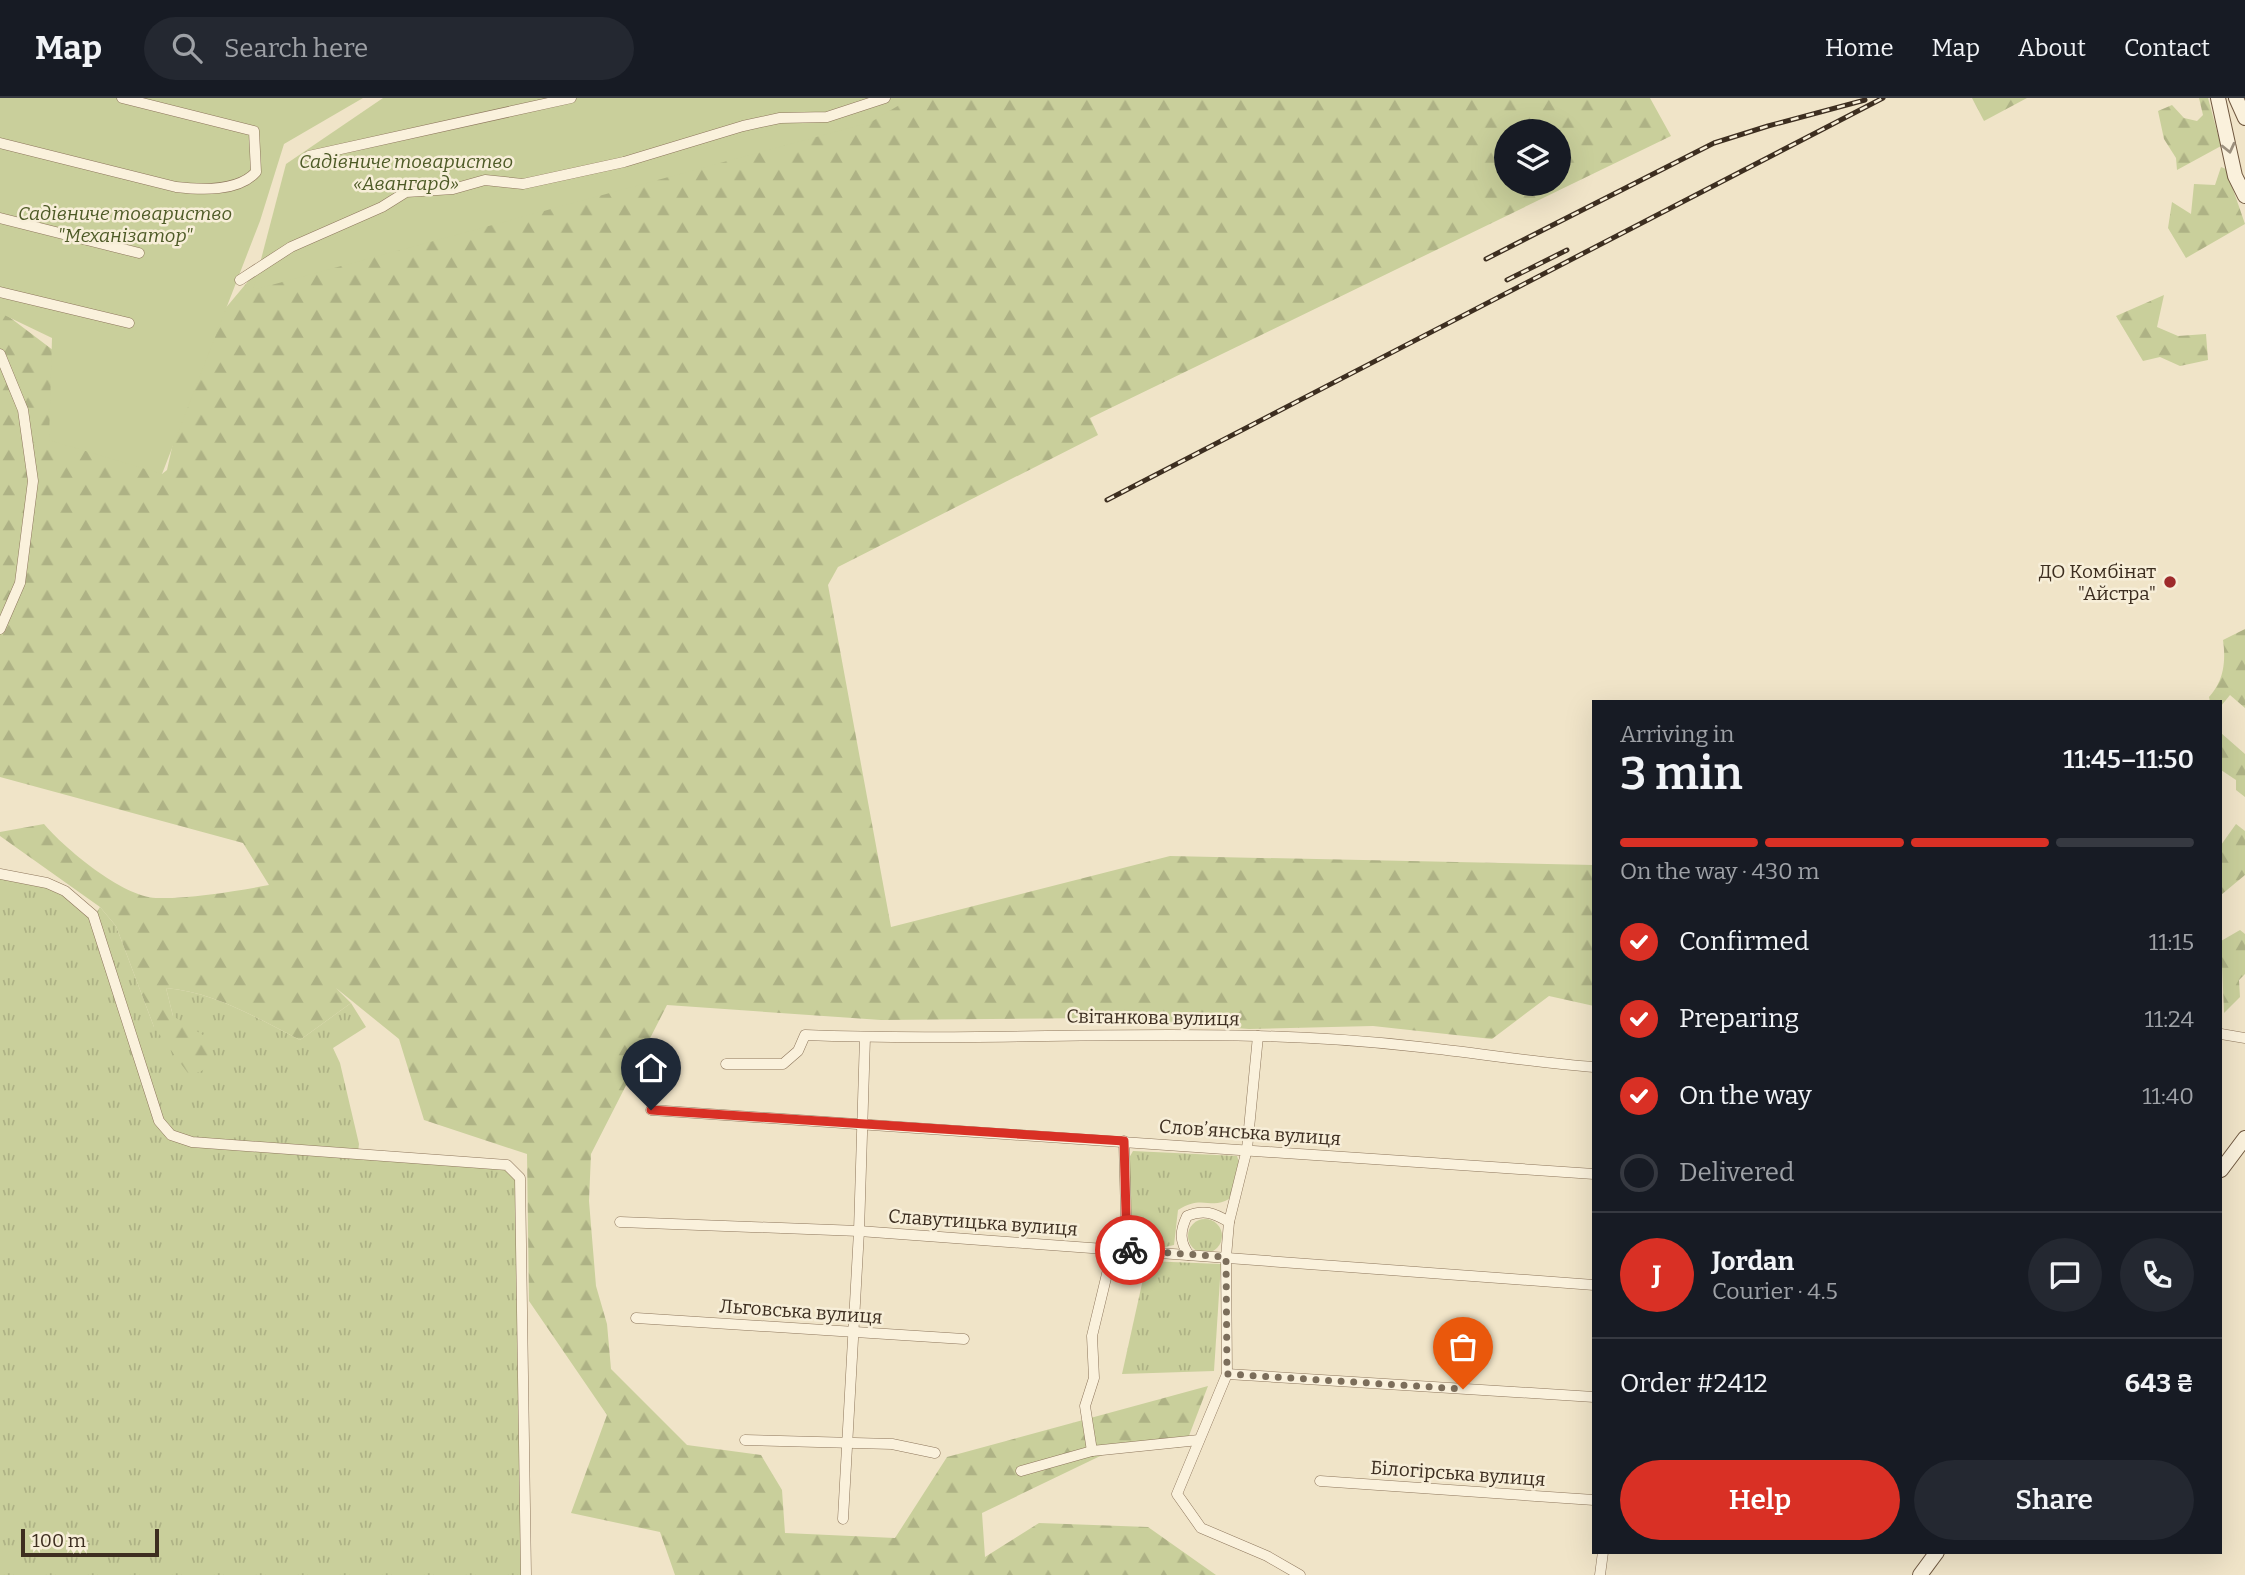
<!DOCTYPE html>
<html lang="en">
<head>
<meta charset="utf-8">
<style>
  body { margin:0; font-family:Bitter,serif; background:#242831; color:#f1f3f6; height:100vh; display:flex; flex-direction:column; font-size:26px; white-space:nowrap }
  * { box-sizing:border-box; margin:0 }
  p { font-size:23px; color:#9ea1a6 }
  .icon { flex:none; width:38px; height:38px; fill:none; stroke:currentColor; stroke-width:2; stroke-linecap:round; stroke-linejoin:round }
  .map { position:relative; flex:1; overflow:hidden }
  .drawer { position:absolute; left:1592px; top:602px; width:630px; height:854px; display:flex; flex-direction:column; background:#171b24; border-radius:0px; box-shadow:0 7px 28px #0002 }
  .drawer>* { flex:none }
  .buttons { position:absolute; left:1494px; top:21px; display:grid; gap:14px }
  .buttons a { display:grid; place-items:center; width:77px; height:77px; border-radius:50%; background:#171b24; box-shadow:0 7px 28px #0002; font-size:35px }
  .scale { position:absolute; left:21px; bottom:18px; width:138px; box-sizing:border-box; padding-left:7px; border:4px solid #3d2e20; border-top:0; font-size:19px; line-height:24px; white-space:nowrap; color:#3d2e20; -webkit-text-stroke:5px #f7eed8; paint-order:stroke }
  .pin { position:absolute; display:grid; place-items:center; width:60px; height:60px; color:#fff; margin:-72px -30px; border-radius:50% 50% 50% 0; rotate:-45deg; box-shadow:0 0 7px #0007 }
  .pin .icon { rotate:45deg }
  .courier { position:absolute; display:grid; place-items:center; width:70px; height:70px; margin:-35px; border:5px solid #d93025; border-radius:50%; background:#fff; color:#222; box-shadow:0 2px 9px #0007 }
  .headline em { font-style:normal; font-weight:600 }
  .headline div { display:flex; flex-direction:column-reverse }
  .headline { display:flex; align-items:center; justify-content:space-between; height:119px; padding:0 28px }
  h1 { font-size:46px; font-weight:600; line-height:52px }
  .bar { display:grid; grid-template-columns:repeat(4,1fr); gap:10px 7px; align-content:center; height:84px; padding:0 28px }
  .bar i { height:9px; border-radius:5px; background:#363941 }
  .bar .active { background:#d93025 }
  .bar p { grid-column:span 4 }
  .line { display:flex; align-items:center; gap:18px; padding:0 28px; border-top:2px solid #363941 }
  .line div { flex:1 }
  .round { display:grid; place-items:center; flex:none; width:74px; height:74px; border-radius:37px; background:#242831 }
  ol { padding:0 28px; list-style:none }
  li { display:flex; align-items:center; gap:21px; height:77px }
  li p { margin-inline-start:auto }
  li .icon { padding:7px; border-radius:50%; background:#d93025; color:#fff; stroke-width:4 }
  li:last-child { color:#9ea1a6 }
  li i { width:38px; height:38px; border:4px solid #363941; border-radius:50% }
  .action { display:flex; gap:14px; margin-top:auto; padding:14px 28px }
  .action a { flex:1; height:80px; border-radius:42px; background:#d93025; color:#fff; font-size:28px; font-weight:600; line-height:80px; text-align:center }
  .action a+a { background:#242831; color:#f1f3f6 }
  header { display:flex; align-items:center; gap:42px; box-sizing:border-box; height:98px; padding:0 35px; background:#171b24; border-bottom:2px solid #363941 }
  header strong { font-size:33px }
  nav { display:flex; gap:38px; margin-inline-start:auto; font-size:24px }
  .search { width:490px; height:63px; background:#242831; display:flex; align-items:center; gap:18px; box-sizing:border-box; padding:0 24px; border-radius:38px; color:#9ea1a6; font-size:26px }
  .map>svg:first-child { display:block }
</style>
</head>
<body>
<header>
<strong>Map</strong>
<div class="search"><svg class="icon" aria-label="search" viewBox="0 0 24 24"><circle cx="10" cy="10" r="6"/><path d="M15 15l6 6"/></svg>Search here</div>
<nav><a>Home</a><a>Map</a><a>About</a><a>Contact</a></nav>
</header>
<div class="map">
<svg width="2245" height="1477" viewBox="0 0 2245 1477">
  <defs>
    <pattern id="grass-tufts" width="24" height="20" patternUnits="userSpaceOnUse" patternTransform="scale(1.75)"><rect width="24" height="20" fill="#c9cf9b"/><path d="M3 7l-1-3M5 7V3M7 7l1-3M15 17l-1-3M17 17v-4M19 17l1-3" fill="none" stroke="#aeb285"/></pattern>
    <pattern id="forest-firs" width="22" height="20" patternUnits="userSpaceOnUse" patternTransform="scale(1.75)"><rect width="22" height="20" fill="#c9cf9b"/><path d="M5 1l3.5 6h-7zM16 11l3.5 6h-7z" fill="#aeb285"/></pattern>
  </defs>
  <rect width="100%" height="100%" fill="#f0e4c8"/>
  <g fill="url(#grass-tufts)">
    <path d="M0 777 65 794 92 818 158 1023 170 1039 505 1069 516 1080 522 1477H0Z"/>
    <path d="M100 809 116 828 154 929 173 918 166 890C214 894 257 920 300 942L351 905 366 929 333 950 340 965 359 1046 358 1054 190 1042 171 1035 161 1022 95 817Z"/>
    <path d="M1133 1053 1237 1058 1240 1067 1229 1101C1211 1112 1202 1096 1178 1112L1174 1147 1165 1149 1133 1147 1129 1060Z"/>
    <circle cx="1205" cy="1138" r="17"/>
    <path d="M1147 1163 1221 1166 1214 1273 1122 1276Z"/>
  </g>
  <g fill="url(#forest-firs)" fill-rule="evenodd">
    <path d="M904 0H1650L1671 38 1090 320 1098 337 838 469 828 487 891 829 1170 758 1594 767V908L1549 898 1492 941 1373 928 1249 931 1101 920 881 922 667 907 591 1056 589 1103 596 1188 607 1226 611 1271 687 1347 761 1357 782 1392 785 1435 895 1440 947 1359 1208 1288 1187 1343 1178 1350 1119 1349 982 1415 985 1459 1039 1425 1148 1429 1216 1477H675L660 1434 571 1415 607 1317 529 1203 527 1056 424 1022 399 941 336 890 351 905 300 942C257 920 214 894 166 890L173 918 206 939 210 969 190 978 154 929 116 828 100 809 0 738V734L44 726C64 750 123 799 156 800 187 801 238 793 269 787L243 745 0 679V212L70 265 162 376 167 372 186 287 224 212 265 163ZM1507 33H1559V86H1507Z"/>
    <path d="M1972 0H2027L1984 23Z"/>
    <path d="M2199 0H2208L2221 48 2177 72 2176 60 2164 41 2158 13 2172 7 2184 20 2197 23 2203 17Z"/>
    <path d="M2221 69 2226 71 2245 126 2186 160 2168 130 2172 104 2191 116 2194 86 2215 87Z"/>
    <path d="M2164 197 2157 229 2178 238 2206 236 2208 262 2180 268 2160 259 2143 263 2116 218Z"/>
    <path d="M2245 531V610L2230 597 2221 608V604H2210L2209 599C2224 583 2226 563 2223 542Z"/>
    <path d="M2221 635 2245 656V699L2236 692V682L2221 672Z"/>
    <path d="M2236 726 2245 733V777L2221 797V747Z"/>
    <path d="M2240 832 2245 836V876L2239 882 2240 899 2224 915 2221 843Z"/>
  </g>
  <g fill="#c9cf9b">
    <path d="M0 0H363L284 46 260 123 162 376 49 342 52 240 0 215Z"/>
    <path d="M383 0H911L871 24 253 192 286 66Z"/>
  </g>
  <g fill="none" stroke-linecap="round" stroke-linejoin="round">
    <g stroke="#8d765c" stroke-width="11">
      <g id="street">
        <path d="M0 45 176 89C201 92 238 94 256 74L254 33 122 0"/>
        <path d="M309 58 571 0"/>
        <path d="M0 120 139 155"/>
        <path d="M240 182 291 149 382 109 406 94 453 91 485 82 523 86 624 64 743 28 780 20 827 19 885 0"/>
        <path d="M0 194 129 225"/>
        <path d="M0 256 23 312 33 383 20 485 0 531"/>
        <path d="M0 776 47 785 65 793 93 817 159 1023 171 1037 192 1044 507 1067 520 1080 526 1477"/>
        <path d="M2221 936 2245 940"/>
        <path d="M1258 938 1247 1051 1229 1124 1226 1159 1227 1276 1177 1396 1201 1430 1267 1458 1300 1477"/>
        <path d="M726 966H783L798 953 805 937C955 943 1106 934 1256 938 1310 939 1366 943 1420 949 1479 955 1536 965 1594 969"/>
        <path d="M651 1012 1594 1076"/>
        <path d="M1124 1043 1127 1152"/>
        <path d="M620 1124 859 1133 1594 1187"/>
        <path d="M1189 1157C1179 1143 1180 1133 1187 1118 1204 1111 1214 1115 1229 1124"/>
        <path d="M636 1220 964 1241"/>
        <path d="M1227 1276 1594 1299"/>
        <path d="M745 1342 892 1346 935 1355"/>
        <path d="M1092 1353 1085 1308 1094 1280 1092 1238 1113 1151"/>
        <path d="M1021 1373 1092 1353 1199 1342"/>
        <path d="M1320 1383 1594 1402"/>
        <path d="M843 1421 859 1133 865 939"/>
        <path d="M1600 1477 1603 1454"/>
      </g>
    </g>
    <g stroke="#6f573f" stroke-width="16">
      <g id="secondary">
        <path d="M2218 0 2235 78 2245 98"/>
        <path d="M2236 0 2245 20"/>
        <path d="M2221 1072 2245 1040"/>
        <path d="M1920 1477 1937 1454"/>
      </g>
    </g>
    <use href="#street" stroke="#faf1dc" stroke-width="10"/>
    <use href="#secondary" stroke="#faf1dc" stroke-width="14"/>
    <g stroke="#3d2e20" stroke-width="5">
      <g id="rail">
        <path d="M1486 161 1714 45 1768 28 1865 2"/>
        <path d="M1507 182 1567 152"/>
        <path d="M1107 402 1883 0"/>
      </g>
    </g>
    <use href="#rail" stroke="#f7eed8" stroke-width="2.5" stroke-dasharray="8" stroke-linecap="butt"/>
  </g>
  <defs><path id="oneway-chevron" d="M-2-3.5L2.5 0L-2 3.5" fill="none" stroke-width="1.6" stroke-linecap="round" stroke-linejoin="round" transform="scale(1.75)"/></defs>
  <use stroke="#9c907e" href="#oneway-chevron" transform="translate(2229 50) rotate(77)"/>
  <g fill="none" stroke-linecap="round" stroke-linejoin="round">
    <path stroke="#7c6e5b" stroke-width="7" stroke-dasharray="0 12.6" d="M1130 1152 1226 1159 1227 1276 1463 1291"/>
    <path stroke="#d93025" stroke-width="9" d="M651 1012 1124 1043 1127 1152H1130"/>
  </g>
  <circle fill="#9e2a2b" stroke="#f7eed8" stroke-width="2.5" cx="2170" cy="484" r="7"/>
  <g text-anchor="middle" stroke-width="5" stroke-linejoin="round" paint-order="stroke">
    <g font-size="19" font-style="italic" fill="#4d5a26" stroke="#f7eed8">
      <text x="406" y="70">Садівниче товариство<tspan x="406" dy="22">«Авангард»</tspan></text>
      <text x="125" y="122">Садівниче товариство<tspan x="125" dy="22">"Механізатор"</tspan></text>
    </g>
    <g font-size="19" fill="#3d2e20" stroke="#f7eed8" text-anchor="end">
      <text x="2156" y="480">ДО Комбінат<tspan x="2156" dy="22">"Айстра"</tspan></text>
    </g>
    <g font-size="19" fill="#3d2e20" stroke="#f7eed8">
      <text transform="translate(1153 919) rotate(1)" y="7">Світанкова вулиця</text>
      <text transform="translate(1250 1034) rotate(4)" y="7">Словʼянська вулиця</text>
      <text transform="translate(983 1124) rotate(4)" y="7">Славутицька вулиця</text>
      <text transform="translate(801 1213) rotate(4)" y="7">Льговська вулиця</text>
      <text transform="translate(1458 1375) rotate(4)" y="7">Білогірська вулиця</text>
    </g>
  </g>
</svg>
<div class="buttons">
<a><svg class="icon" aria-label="layers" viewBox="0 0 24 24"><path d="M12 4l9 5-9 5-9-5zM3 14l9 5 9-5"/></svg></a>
</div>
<div class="scale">100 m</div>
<div class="pin" style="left:1463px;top:1291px;background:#ea580c"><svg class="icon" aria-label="bag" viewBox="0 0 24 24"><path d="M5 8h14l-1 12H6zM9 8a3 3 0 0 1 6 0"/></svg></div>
<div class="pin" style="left:651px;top:1012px;background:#1f2937"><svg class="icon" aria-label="home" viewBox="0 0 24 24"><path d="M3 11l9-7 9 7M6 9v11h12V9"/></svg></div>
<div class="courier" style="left:1130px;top:1152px"><svg class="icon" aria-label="bike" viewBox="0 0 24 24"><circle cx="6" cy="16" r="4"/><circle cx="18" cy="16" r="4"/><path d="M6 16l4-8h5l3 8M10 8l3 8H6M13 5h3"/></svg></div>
<section class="drawer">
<div class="headline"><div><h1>3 min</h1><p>Arriving in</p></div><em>11:45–11:50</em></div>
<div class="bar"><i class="active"></i><i class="active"></i><i class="active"></i><i></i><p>On the way · 430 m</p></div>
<ol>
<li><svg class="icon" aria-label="check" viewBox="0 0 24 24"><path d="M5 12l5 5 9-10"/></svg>Confirmed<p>11:15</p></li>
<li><svg class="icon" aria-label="check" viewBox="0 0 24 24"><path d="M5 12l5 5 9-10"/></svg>Preparing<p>11:24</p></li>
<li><svg class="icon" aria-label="check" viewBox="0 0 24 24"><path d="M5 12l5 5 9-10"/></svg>On the way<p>11:40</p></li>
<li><i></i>Delivered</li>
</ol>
<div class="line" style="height:126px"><b class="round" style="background:#d93025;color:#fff">J</b><div><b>Jordan</b><p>Courier · 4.5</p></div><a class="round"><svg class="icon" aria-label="chat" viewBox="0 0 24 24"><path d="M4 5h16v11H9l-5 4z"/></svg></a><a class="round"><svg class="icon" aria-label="phone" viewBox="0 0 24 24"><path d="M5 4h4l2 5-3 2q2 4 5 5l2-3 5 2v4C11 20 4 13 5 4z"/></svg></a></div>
<div class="line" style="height:91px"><div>Order #2412</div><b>643 ₴</b></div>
<div class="action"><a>Help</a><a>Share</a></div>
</section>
</div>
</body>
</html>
